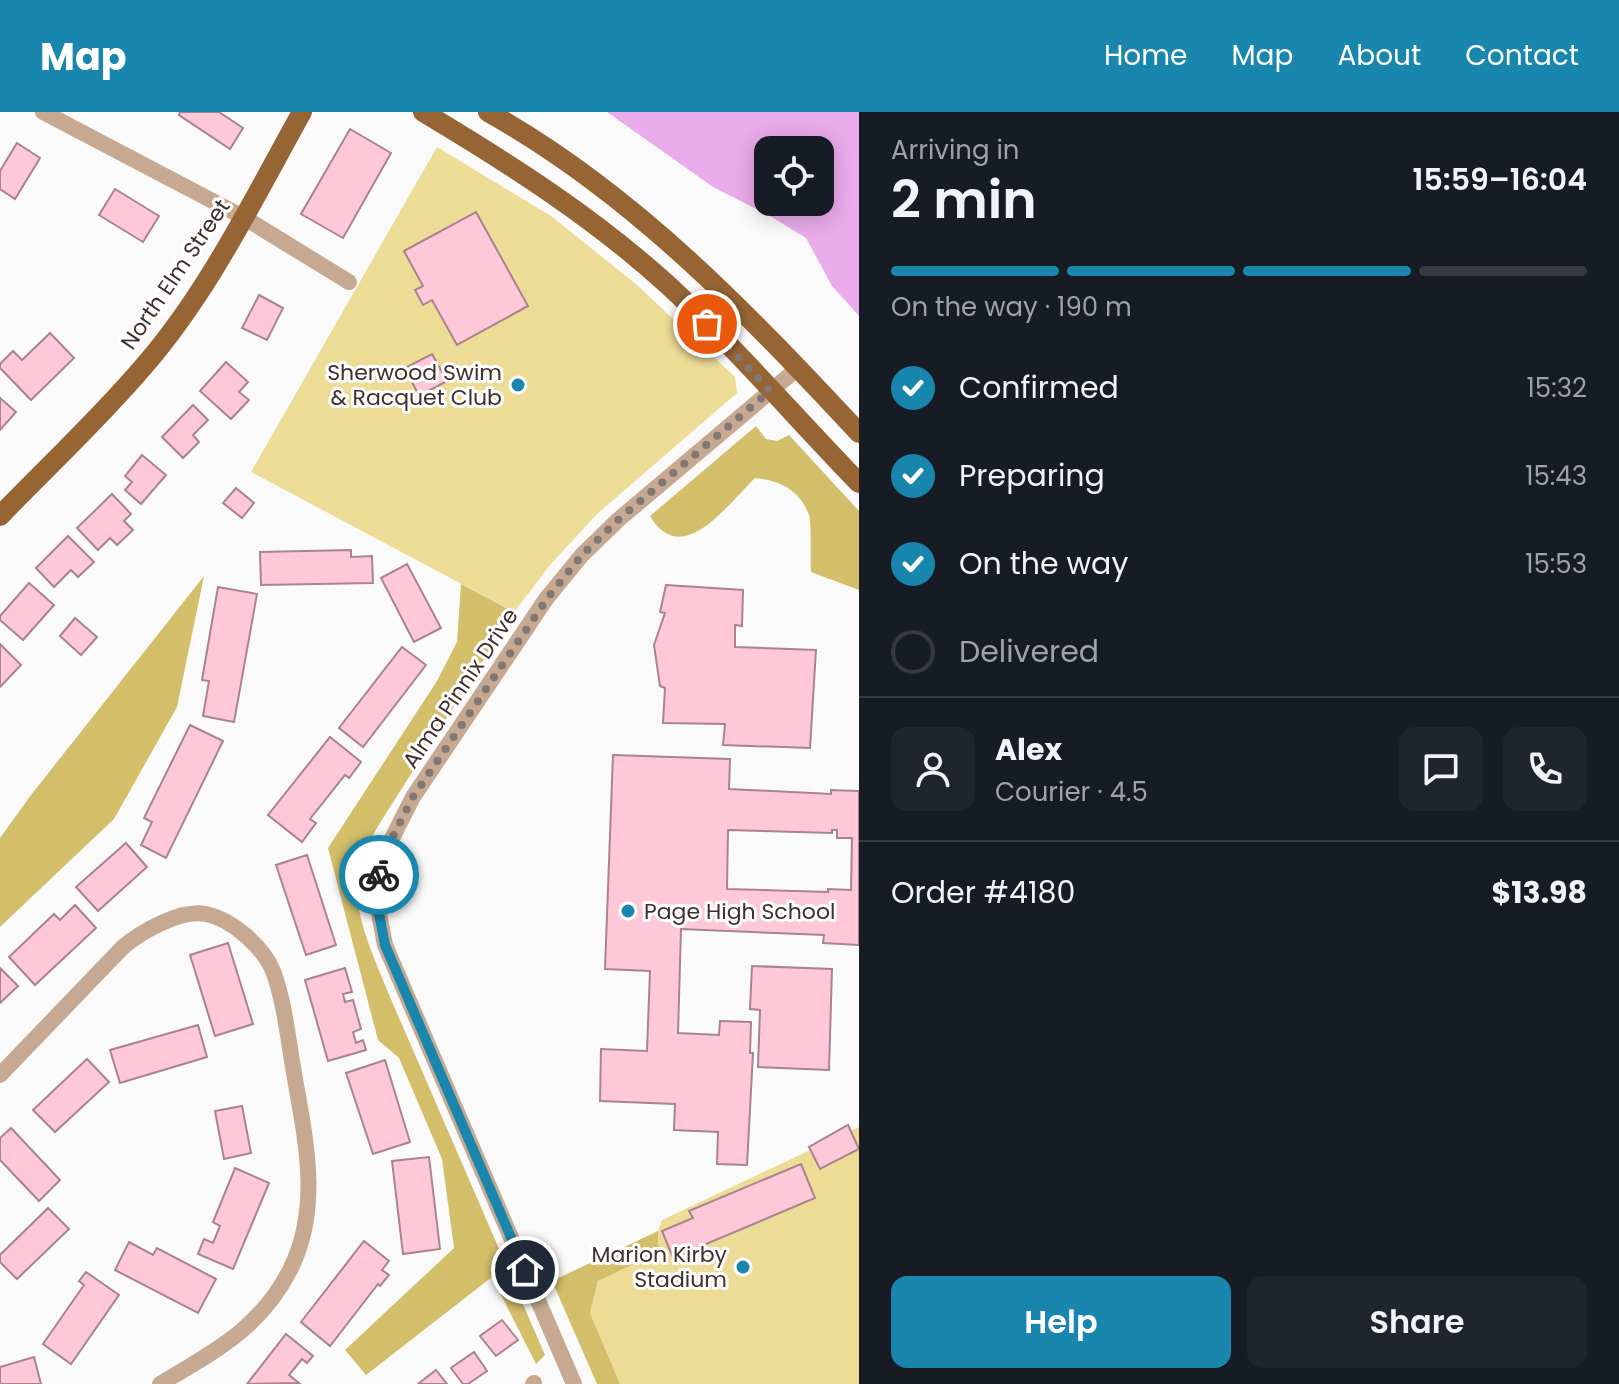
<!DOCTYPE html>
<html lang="en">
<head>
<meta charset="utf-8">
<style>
  body { margin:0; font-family:Poppins,sans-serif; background:#20242c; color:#f1f3f6; height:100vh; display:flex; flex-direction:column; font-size:30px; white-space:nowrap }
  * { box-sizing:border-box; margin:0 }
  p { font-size:26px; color:#9ea1a6 }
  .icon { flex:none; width:44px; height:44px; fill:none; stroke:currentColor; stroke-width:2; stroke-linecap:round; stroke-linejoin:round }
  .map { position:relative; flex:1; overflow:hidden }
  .panel { display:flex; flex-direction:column; background:#171b24; width:760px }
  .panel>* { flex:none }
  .buttons { position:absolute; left:754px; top:24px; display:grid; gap:16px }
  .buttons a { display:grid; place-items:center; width:80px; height:80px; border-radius:16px; background:#171b24; box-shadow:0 4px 20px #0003; font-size:40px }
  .pin { position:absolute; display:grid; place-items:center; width:68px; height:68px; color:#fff; margin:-34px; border:4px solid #fff; border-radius:50%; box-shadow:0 2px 8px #0007 }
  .courier { position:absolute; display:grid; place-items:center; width:80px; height:80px; margin:-40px; border:6px solid #1886ad; border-radius:50%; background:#fff; color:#222; box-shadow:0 2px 10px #0007 }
  .summary em { font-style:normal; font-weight:600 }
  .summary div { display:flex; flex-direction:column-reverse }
  .summary { display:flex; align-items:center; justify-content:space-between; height:136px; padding:0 32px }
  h1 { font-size:52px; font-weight:600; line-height:60px }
  .bar { display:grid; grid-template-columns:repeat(4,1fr); gap:12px 8px; align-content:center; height:96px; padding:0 32px }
  .bar i { height:10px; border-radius:6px; background:#363941 }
  .bar .selected { background:#1886ad }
  .bar p { grid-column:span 4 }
  .line { display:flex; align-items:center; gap:20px; padding:0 32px; border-top:2px solid #363941 }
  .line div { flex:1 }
  .round { display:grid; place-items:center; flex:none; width:84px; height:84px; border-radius:16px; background:#20242c }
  ol { padding:0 32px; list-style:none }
  li { display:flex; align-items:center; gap:24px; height:88px }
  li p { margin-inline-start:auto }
  li .icon { padding:8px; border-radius:50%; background:#1886ad; color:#fff; stroke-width:4 }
  li:last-child { color:#9ea1a6 }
  li i { width:44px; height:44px; border:4px solid #363941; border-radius:50% }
  .primary-button { display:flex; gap:16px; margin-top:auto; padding:16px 32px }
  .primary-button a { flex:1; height:92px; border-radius:16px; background:#1886ad; color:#fff; font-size:32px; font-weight:600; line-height:92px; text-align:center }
  .primary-button a+a { background:#20242c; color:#f1f3f6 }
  header { display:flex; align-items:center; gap:48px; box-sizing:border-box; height:112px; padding:0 40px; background:#1886ad; color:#fff }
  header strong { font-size:38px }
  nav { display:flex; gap:44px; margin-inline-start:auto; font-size:28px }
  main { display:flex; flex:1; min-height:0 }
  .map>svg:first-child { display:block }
</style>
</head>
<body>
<header>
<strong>Map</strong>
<nav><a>Home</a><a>Map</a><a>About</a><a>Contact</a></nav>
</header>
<main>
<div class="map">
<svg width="859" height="1272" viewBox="0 0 859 1272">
  <rect width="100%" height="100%" fill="#fafafa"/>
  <g fill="#eddc96">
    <path d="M437 35 551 104 637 173 735 265 737 281 597 402 550 453 514 500 251 360Z"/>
    <path d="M859 1015V1272H620L590 1201 598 1169 658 1141V1119L662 1108Z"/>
  </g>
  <g fill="#d3bf6a">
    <path d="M756 314 766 327 777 329 789 323 859 399V478L811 460C810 447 812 414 809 403 800 378 778 368 755 366 728 392 682 458 650 404Z"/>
    <path d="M204 464 177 595 114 707 0 815V726L31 683Z"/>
    <path d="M461 472 514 500 378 714C373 723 367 733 363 742 345 787 371 837 387 878L545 1243 536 1252 492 1165 366 1263 345 1238 454 1136 442 1047 399 946 378 928 328 736 437 569 457 530Z"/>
    <path d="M658 1119V1141L598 1169 590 1201 620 1272H597L552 1169Z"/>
  </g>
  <path fill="#e9abe9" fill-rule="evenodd" d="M607 0H859V204L832 174 806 126 770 104 713 75ZM768 38H820V90H768Z"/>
  <g fill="#ffc8d8" stroke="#a8848e" stroke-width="2" fill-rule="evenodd">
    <path d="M180 0H219L243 16 230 37 179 3Z"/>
    <path d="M350 17 391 41 343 126 301 102Z"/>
    <path d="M17 31 40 46 15 87 0 77V59Z"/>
    <path d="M115 77 159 104 143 130 99 103Z"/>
    <path d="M476 100 528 194 457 233 432 188 423 193 415 178 423 174 404 139Z"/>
    <path d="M259 183 283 196 267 228 242 216Z"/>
    <path d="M50 221 74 246 31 288 0 256V252L13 239 22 248Z"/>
    <path d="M432 242 447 269 419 284 405 256Z"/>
    <path d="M226 250 248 270 239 280 249 288 231 307 200 279Z"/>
    <path d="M0 286 16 300 0 318Z"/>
    <path d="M193 293 208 308 193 323 199 330 183 346 162 325Z"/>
    <path d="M142 343 166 363 141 392 125 378 132 370 125 364Z"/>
    <path d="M236 376 254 391 242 406 223 391Z"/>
    <path d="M112 382 131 402 124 409 133 418 117 433 110 426 98 438 77 416Z"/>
    <path d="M68 424 94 450 78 465 71 458 54 475 36 456Z"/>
    <path d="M351 438V445L372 444 373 471 261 473 260 440Z"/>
    <path d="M407 452 441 516 414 530 381 466Z"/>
    <path d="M29 471 54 493 23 528 0 508V504Z"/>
    <path d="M666 473 743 478 742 514 735 513V535L816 538 810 636 723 633 725 612 663 611 665 576 660 574 654 533 665 501 660 500Z"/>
    <path d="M218 475 257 482 234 610 203 604 209 569 202 568Z"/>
    <path d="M75 506 97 525 81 543 60 524Z"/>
    <path d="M0 532 21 553 0 575Z"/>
    <path d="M402 535 426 553 363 635 339 616Z"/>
    <path d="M190 613 223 629 166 746 141 733 152 710 144 706Z"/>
    <path d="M330 625 361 650 349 666 345 663 310 707 316 711 302 730 268 703Z"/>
    <path d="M613 643 730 647 729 677 831 682V678L859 679V833L823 831 824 823 681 817 678 921 719 923 720 909 751 910 750 941H753L747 1053 717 1052 718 1020 674 1018 675 992 600 989 601 937 647 939 650 859 605 857ZM728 718 832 721V718H837V726H852L851 778 828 777V780L727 777Z"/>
    <path d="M126 731 147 755 98 799 76 775Z"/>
    <path d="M307 743 336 833 306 843 276 753Z"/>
    <path d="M75 793 96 816 35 873 9 845 54 802 60 808Z"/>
    <path d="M228 831 253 912 215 924 190 843Z"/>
    <path d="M752 854 832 857 829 958 758 955 760 898 750 897Z"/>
    <path d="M0 856 18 874 0 891Z"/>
    <path d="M345 856 352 880 343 882 345 890 353 888 361 917 353 920 356 931 363 928 366 938 328 949 305 868Z"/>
    <path d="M198 913 207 945 120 971 110 938Z"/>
    <path d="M87 947 109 970 55 1020 33 998Z"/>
    <path d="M385 948 410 1030 373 1042 346 961Z"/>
    <path d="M242 994 251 1041 224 1047 215 999Z"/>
    <path d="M848 1013 859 1037 820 1057 809 1035Z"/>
    <path d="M11 1016 60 1068 39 1089 0 1048V1026Z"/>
    <path d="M429 1045 440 1137 403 1142 392 1049Z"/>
    <path d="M801 1052 815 1086 673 1146 662 1119 693 1106 689 1099Z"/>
    <path d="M235 1056 269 1071 233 1157 198 1142 204 1127 213 1131 220 1114 213 1110Z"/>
    <path d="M48 1096 69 1117 17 1167 0 1150V1143Z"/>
    <path d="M364 1129 389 1149 382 1158 389 1163 380 1174 378 1172 330 1234 301 1210Z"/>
    <path d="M129 1130 153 1143 157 1136 216 1167 198 1201 115 1158Z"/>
    <path d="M86 1160 119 1183 71 1252 43 1232 84 1173 79 1169Z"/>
    <path d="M502 1208 518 1228 496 1244 480 1224Z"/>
    <path d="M286 1222 313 1244 307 1251 302 1247 289 1263 299 1271 247 1272Z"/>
    <path d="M474 1240 487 1259 468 1272H463L451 1256Z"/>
    <path d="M34 1245 41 1272H0V1255Z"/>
    <path d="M436 1258 447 1272H418Z"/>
  </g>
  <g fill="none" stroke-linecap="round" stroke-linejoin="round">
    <g stroke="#c6a990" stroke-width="16">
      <path d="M43 0 243 105 349 170"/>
      <path d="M0 963 123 835C141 820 180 797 206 802 232 807 263 835 273 859 285 891 288 928 294 961 305 1026 322 1095 290 1158 260 1217 213 1240 160 1272"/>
      <path d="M533 1272 534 1271"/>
      <path d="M574 1272 385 833 377 791 380 750 413 685 546 487 582 443 618 408 798 256"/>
    </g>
    <g stroke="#966533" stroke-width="20">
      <path d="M423 0C510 52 593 105 668 173 735 235 795 305 859 371"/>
      <path d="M488 0C633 81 747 201 859 321"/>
      <path d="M0 404C48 354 99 307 144 254 209 179 254 86 302 0"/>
    </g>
  </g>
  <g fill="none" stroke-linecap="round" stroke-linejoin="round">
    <path stroke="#817775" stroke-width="8" stroke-dasharray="0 14.4" d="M379 763 380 750 413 685 549 484 582 443 618 408 770 279 707 212"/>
    <path stroke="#1886ad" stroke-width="10" d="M379 763 377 791 385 833 525 1158"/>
  </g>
  <g fill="#1886ad" stroke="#fff" stroke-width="3">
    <circle cx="518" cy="273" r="8"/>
    <circle cx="628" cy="799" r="8"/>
    <circle cx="743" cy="1155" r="8"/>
  </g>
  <g text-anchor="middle" stroke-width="6" stroke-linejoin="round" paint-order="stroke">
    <g font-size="22" fill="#40302d" stroke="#fff">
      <text transform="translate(175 162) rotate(-56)" y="8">North Elm Street</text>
      <text transform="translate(460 576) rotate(-56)" y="8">Alma Pinnix Drive</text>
    </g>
    <g font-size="22" fill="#40302d" stroke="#fff" text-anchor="end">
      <text x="502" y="268">Sherwood Swim<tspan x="502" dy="25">&amp; Racquet Club</tspan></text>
      <text x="644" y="807" text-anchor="start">Page High School</text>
      <text x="727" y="1150">Marion Kirby<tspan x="727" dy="25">Stadium</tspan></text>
    </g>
  </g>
</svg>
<div class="buttons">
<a><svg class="icon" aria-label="locate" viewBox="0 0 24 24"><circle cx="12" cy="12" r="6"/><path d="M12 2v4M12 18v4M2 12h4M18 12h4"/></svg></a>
</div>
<div class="pin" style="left:707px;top:212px;background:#ea580c"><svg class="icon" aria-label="bag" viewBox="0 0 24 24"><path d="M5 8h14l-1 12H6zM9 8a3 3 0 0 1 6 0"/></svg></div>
<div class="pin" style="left:525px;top:1158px;background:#1f2937"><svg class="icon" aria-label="home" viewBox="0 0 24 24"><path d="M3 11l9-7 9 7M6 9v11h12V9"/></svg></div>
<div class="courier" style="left:379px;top:763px"><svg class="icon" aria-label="bike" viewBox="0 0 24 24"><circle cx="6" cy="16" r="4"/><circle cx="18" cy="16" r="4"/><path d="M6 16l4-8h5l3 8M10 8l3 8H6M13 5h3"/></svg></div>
</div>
<section class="panel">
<div class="summary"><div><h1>2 min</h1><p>Arriving in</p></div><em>15:59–16:04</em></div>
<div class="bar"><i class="selected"></i><i class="selected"></i><i class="selected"></i><i></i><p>On the way · 190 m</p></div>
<ol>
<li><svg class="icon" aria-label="check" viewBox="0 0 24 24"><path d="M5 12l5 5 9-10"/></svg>Confirmed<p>15:32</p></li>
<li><svg class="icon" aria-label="check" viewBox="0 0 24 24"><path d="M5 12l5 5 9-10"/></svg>Preparing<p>15:43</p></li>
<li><svg class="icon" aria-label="check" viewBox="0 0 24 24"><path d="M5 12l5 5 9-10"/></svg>On the way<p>15:53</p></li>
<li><i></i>Delivered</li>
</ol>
<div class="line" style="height:144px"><a class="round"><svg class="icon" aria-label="person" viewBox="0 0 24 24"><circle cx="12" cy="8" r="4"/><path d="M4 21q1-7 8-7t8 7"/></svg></a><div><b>Alex</b><p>Courier · 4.5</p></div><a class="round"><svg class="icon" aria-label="chat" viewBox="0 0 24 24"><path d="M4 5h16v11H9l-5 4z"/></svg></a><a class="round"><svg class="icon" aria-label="phone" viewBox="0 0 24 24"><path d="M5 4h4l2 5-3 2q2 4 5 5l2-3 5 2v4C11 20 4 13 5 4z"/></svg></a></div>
<div class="line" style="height:104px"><div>Order #4180</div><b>$13.98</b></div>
<div class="primary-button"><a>Help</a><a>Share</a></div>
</section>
</main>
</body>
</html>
